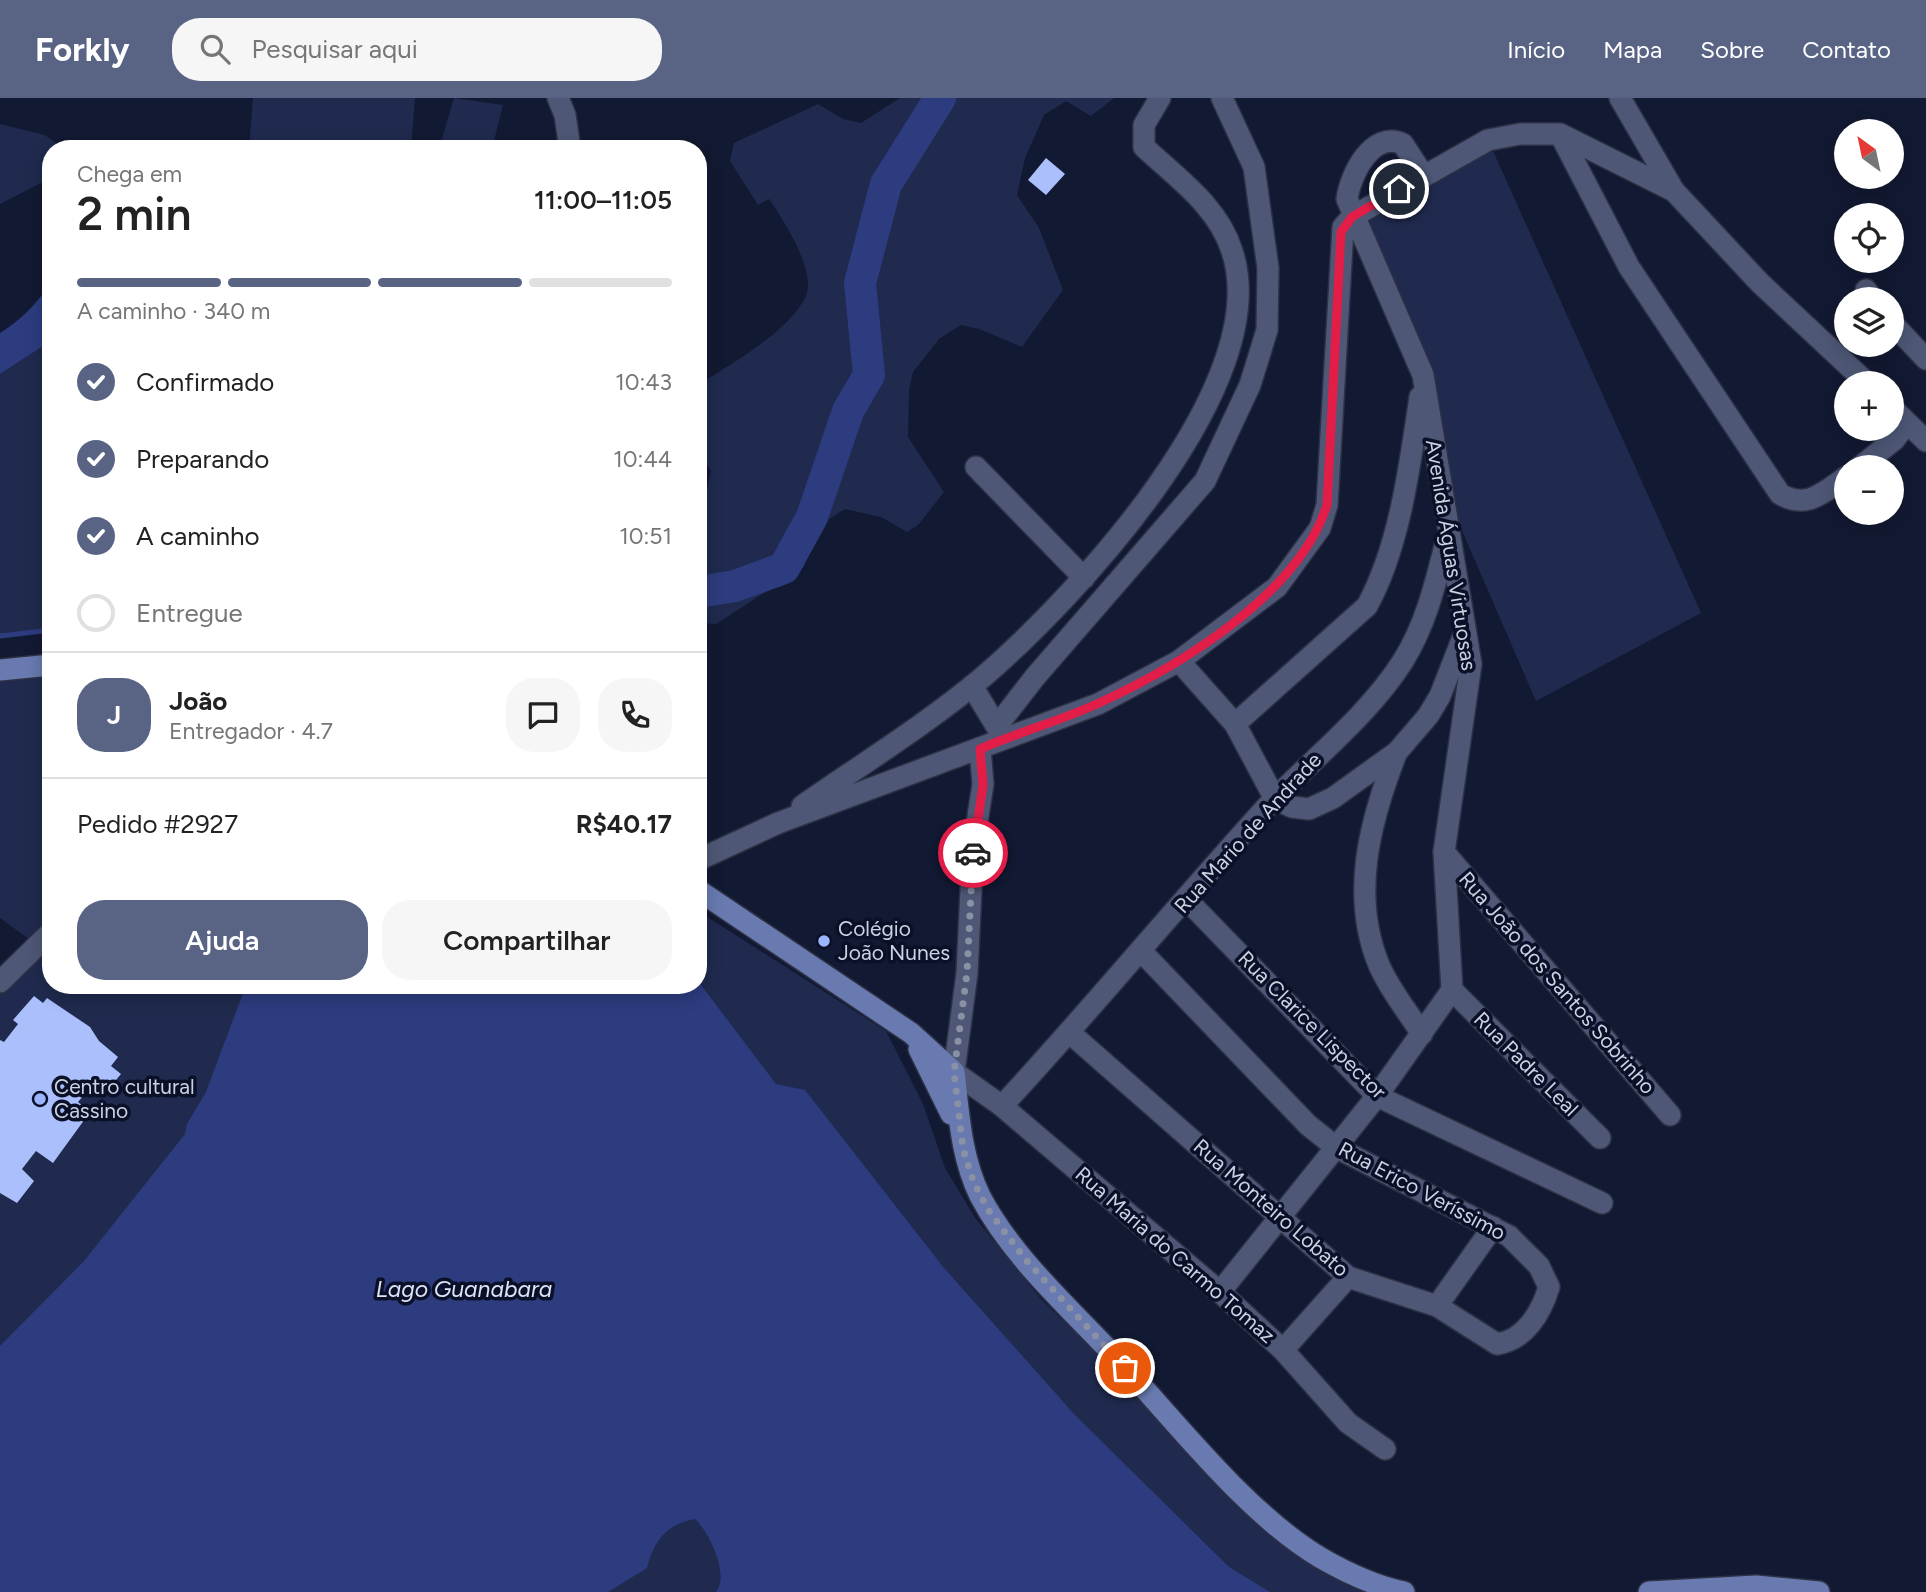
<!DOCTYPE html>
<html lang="pt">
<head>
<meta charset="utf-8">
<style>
  body { margin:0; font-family:Figtree,sans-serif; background:#f6f6f6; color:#222; height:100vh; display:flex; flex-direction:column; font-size:26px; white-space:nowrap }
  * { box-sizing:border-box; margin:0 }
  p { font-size:23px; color:#767676 }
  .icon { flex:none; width:38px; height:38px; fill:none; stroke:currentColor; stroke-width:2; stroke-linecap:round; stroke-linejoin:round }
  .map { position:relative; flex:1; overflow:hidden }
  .side { position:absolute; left:42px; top:42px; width:665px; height:854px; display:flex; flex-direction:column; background:#fff; border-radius:28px; box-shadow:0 4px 18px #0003 }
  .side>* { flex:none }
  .needle { width:46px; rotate:327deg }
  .controls { position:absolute; left:1834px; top:21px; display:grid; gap:14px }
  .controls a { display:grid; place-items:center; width:70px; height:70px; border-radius:50%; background:#fff; box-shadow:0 4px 18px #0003; font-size:35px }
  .pin { position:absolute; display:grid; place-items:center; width:60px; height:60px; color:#fff; margin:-30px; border:4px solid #fff; border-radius:50%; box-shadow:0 2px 7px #0007 }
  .courier { position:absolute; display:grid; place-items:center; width:70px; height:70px; margin:-35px; border:5px solid #e11d48; border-radius:50%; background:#fff; color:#222; box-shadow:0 2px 9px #0007 }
  .headline em { font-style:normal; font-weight:600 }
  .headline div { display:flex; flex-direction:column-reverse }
  .headline { display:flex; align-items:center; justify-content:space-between; height:119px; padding:0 35px }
  h1 { font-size:46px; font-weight:600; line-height:52px }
  .bar { display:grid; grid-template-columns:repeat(4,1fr); gap:10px 7px; align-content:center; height:84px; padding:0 35px }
  .bar i { height:9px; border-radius:5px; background:#e0e0e0 }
  .bar .selected { background:#596485 }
  .bar p { grid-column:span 4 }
  .line { display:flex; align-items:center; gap:18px; padding:0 35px; border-top:2px solid #e0e0e0 }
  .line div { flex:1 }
  .round { display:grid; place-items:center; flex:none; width:74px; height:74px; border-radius:28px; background:#f6f6f6 }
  ol { padding:0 35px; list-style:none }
  li { display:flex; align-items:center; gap:21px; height:77px }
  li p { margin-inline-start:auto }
  li .icon { padding:7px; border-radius:50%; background:#596485; color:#fff; stroke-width:4 }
  li:last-child { color:#767676 }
  li i { width:38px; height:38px; border:4px solid #e0e0e0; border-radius:50% }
  .button { display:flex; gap:14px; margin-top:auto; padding:14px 35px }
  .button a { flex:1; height:80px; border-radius:28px; background:#596485; color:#fff; font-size:28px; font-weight:600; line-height:80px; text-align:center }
  .button a+a { background:#f6f6f6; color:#222 }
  header { display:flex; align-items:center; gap:42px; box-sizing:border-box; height:98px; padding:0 35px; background:#596485; color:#fff }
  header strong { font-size:33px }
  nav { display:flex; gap:38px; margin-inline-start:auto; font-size:24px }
  .search { width:490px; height:63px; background:#f6f6f6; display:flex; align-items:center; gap:18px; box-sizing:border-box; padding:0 24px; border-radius:28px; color:#767676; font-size:26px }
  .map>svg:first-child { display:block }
</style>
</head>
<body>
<header>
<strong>Forkly</strong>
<div class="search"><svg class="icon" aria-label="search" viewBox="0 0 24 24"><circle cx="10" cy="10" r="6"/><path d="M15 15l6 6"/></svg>Pesquisar aqui</div>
<nav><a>Início</a><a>Mapa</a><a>Sobre</a><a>Contato</a></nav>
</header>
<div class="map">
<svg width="1926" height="1494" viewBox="0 0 1926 1494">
  <rect width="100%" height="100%" fill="#121932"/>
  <g fill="#1f2a4e">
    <path d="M253 0H415L411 51H249Z"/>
    <path d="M454 0 503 7 492 51H439Z"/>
    <path d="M900 0H1114L1091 18 1066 3 1044 17 1025 60 1017 97 1039 130 1063 192 1022 249 979 231 961 227 939 241 913 274 909 292 908 339 944 394 918 427 907 434 881 419 845 411 812 432 804 469 716 526 698 525V406L707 391 711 373 698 353V287C726 269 813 221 808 183 804 154 785 125 769 101L758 107 730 63 734 45 818 6 843 21 861 25Z"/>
    <path d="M0 26 45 37 64 51H51V80L0 106Z"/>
    <path d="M1489 44 1701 515 1536 603 1453 412 1434 284 1356 120Z"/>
    <path d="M51 243V532L0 538V276Z"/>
    <path d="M51 574V887H698V813L886 933 923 1006 945 1070 976 1121 1041 1201 1250 1404 1288 1435 1404 1494H0V884L37 847 0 820V578Z"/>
  </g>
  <g fill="#2c3c7e">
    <path d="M51 184V243L0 276V235C22 221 37 206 51 184Z"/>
    <path d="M698 883 776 986 805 992 944 1170 1075 1317 1229 1469 1270 1494H716C730 1477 709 1434 695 1421 667 1426 654 1442 647 1470L608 1494H0V1248L84 1163 185 1036 187 1026 206 994 246 887H698Z"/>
  </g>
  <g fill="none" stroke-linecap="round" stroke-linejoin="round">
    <path stroke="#2c3c7e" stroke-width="5" d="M0 538 51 532"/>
    <path stroke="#2c3c7e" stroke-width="32" d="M698 494 735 488 784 470 812 419 848 313 869 277 860 185 886 86 940 0"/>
  </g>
  <g fill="#aabffc">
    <path d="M1046 60 1065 76 1046 97 1028 82Z"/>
    <path d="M34 898 43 905 47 900 90 929 99 943 118 959 111 968 121 976 102 999 90 990 78 1004 90 1014 53 1065 36 1053 22 1071 34 1083 17 1105 0 1095V942L4 944 18 926 13 922Z"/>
  </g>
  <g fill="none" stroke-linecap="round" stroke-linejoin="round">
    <g stroke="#2e3145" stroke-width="24">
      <g id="minor">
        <path d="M558 0 565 17 570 51"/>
        <path d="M1620 0 1674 93 1760 185 1867 285"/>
        <path d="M1423 77 1403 46C1372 31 1350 78 1347 101L1423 277 1471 566 1444 754 1452 892"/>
        <path d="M1674 93 1560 36 1629 169 1780 396C1807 412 1824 394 1846 379"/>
        <path d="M1866 192 1873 201"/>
        <path d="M1892 225 1926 261"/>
        <path d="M1892 310 1926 343"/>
        <path d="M976 369 1084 480"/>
        <path d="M1860 369 1894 342 1907 325"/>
        <path d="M1179 563 1235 626 1275 701 1292 709 1309 711 1333 700 1397 654 1428 618 1440 598 1465 534"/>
        <path d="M972 588 1003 639"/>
        <path d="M1235 626 1367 508C1400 448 1410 366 1420 299"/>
        <path d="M997 628 1035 579 1205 383 1250 287 1267 232 1268 170 1254 69 1222 0"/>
        <path d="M980 651 983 686 973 750 967 875 954 974 1002 1008 1220 1194 1283 1252 1348 1325 1385 1351"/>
        <path d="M1396 656C1370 723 1350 797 1379 867 1389 891 1408 914 1422 936"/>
        <path d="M802 708C862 666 927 626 983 579 1076 499 1276 285 1232 153 1218 108 1177 80 1144 49V27L1160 0"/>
        <path d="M1444 754 1670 1017"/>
        <path d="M698 762 778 725 1098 606 1179 563 1277 489 1320 430 1327 407 1343 129 1352 119 1488 42 1520 36H1560"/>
        <path d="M1187 802 1377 998 1602 1105"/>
        <path d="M0 884 51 834"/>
        <path d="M1452 892 1600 1040"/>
        <path d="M1070 935 1348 1179 1437 1208 1497 1246C1525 1242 1541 1215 1549 1189L1539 1168 1509 1138 1337 1050 1308 1027 1141 853"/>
        <path d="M1002 1008C1091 912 1174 811 1262 714 1308 664 1366 621 1403 563 1426 526 1435 487 1446 444"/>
        <path d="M1220 1194 1377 998 1452 892"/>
        <path d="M1437 1208 1493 1129"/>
        <path d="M1283 1252 1348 1179"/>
      </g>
    </g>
    <g stroke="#2e3145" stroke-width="24">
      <g id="major">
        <path d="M0 572 51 567"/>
        <path d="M698 792 911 935 954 974C959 1017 961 1059 980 1098 1013 1161 1073 1213 1120 1264 1179 1327 1247 1416 1321 1460 1347 1475 1375 1488 1404 1494"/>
        <path d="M919 951 951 1016"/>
        <path d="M1649 1494 1756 1488 1819 1494"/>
      </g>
    </g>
    <use href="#minor" stroke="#4e5876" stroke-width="21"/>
    <use href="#major" stroke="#687ab0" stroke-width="21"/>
  </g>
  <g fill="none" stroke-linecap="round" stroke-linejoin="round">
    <path stroke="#8a91a5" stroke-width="7" stroke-dasharray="0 12.6" d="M973 755 967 875 954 974 963 1051 974 1085 989 1113 1026 1162 1125 1270"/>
    <path stroke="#e11d48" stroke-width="9" d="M973 755 983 687 980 651C1019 634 1060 623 1099 605 1180 568 1299 496 1327 407L1341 134 1352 119 1399 91"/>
  </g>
  <g fill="#9cb4fd" stroke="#0a1028" stroke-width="2.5">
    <circle cx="824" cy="843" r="7"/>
    <circle cx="40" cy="1001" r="7"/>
  </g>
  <g text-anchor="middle" stroke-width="7" stroke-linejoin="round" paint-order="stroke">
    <g font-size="21" fill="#cbd2e3" stroke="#0a1028">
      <text transform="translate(1451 457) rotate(81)" y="7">Avenida Águas Virtuosas</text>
      <text transform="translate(1248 735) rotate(-48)" y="7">Rua Mario de Andrade</text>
      <text transform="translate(1557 885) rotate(49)" y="7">Rua João dos Santos Sobrinho</text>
      <text transform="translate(1312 927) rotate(45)" y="7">Rua Clarice Lispector</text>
      <text transform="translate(1526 966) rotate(45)" y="7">Rua Padre Leal</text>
      <text transform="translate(1422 1093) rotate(28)" y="7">Rua Erico Veríssimo</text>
      <text transform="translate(1271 1110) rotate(41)" y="7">Rua Monteiro Lobato</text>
      <text transform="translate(1175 1157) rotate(41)" y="7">Rua Maria do Carmo Tomaz</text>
    </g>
    <g font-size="21" fill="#cbd2e3" stroke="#0a1028" text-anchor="start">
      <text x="838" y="838">Colégio<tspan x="838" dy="24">João Nunes</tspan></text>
      <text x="54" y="996">Centro cultural<tspan x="54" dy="24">Cassino</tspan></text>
    </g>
    <g font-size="23" font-style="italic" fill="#dce4f8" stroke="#0a1028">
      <text x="464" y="1199">Lago Guanabara</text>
    </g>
  </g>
</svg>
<div class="controls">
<a><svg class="needle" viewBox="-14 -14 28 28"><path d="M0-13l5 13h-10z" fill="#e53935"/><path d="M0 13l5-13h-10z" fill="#767676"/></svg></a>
<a><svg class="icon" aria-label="locate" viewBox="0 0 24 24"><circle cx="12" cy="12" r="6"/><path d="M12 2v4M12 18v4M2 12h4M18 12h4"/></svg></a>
<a><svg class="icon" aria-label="layers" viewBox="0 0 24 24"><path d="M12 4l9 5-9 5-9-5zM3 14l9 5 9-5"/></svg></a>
<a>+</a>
<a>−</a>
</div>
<div class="pin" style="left:1125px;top:1270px;background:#ea580c"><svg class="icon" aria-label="bag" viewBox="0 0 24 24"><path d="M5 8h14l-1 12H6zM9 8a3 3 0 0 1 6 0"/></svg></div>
<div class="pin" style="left:1399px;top:91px;background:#1f2937"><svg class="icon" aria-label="home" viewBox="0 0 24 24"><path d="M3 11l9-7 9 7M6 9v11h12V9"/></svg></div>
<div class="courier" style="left:973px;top:755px"><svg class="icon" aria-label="car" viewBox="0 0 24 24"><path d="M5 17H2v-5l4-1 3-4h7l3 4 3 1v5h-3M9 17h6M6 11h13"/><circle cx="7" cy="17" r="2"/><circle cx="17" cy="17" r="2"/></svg></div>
<section class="side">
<div class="headline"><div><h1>2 min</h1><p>Chega em</p></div><em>11:00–11:05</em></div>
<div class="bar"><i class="selected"></i><i class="selected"></i><i class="selected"></i><i></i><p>A caminho · 340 m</p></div>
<ol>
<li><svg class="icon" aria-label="check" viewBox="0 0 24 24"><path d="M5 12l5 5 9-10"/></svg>Confirmado<p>10:43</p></li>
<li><svg class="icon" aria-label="check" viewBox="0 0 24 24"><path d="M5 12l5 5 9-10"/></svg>Preparando<p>10:44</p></li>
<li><svg class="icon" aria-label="check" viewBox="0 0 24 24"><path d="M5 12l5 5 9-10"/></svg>A caminho<p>10:51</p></li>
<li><i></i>Entregue</li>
</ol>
<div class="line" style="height:126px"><b class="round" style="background:#596485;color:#fff">J</b><div><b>João</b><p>Entregador · 4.7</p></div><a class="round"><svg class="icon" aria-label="chat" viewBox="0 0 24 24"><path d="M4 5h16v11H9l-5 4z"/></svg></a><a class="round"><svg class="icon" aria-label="phone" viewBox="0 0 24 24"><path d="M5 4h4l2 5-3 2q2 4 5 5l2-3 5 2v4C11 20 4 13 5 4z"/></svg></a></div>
<div class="line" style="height:91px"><div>Pedido #2927</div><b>R$40.17</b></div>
<div class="button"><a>Ajuda</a><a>Compartilhar</a></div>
</section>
</div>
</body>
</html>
